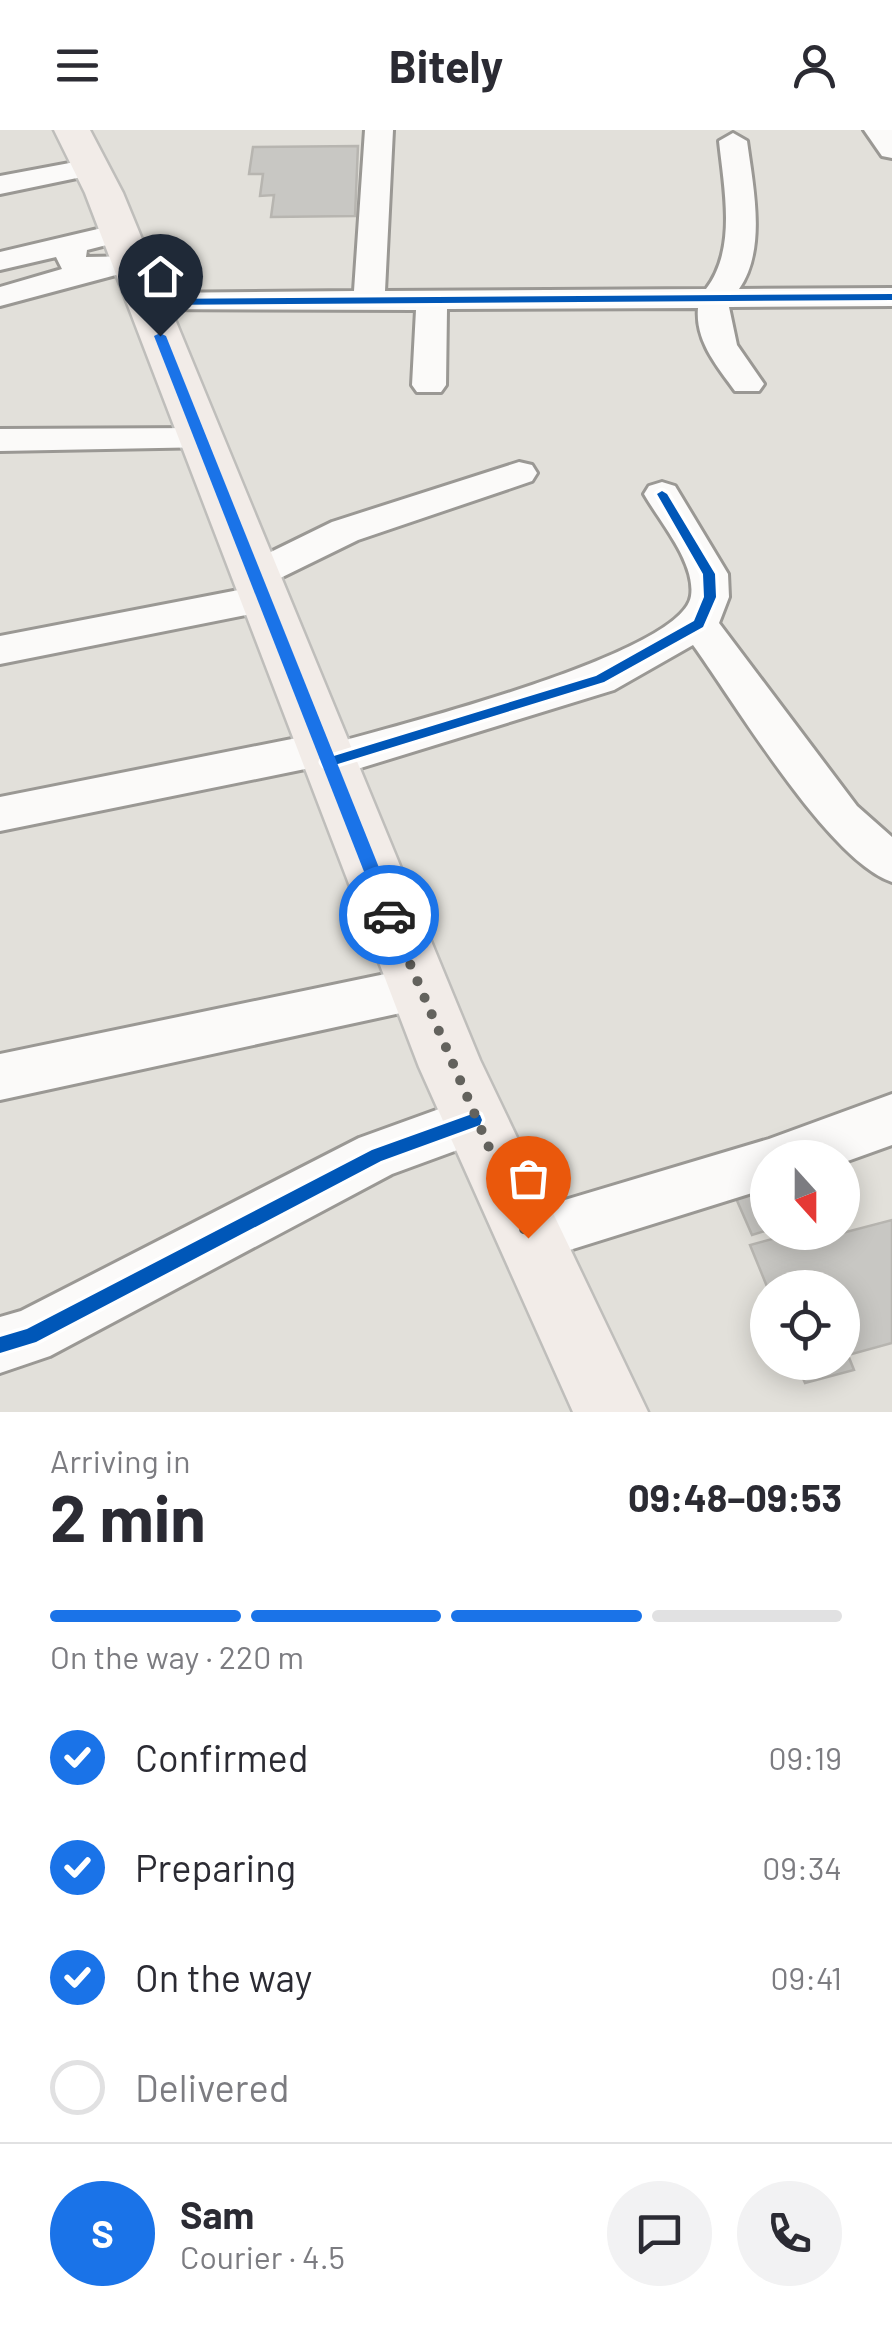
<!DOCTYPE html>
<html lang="en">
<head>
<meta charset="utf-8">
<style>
  body { margin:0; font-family:Barlow,sans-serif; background:#f2f2f3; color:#2b2b33; height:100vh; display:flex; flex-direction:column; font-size:38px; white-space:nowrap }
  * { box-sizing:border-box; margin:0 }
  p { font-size:32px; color:#7c7c81 }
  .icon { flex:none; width:55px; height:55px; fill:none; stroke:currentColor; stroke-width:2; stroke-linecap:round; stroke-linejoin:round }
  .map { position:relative; height:1282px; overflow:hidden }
  .drawer { display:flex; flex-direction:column; background:#fff; flex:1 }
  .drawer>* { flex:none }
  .needle { width:65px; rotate:159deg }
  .tools { position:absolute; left:750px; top:1010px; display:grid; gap:20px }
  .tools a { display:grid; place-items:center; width:110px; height:110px; border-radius:50%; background:#fff; box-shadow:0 5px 25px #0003; font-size:50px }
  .pin { position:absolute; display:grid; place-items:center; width:85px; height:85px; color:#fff; margin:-102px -42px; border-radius:50% 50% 50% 0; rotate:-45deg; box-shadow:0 0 10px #0007 }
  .pin .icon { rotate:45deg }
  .courier { position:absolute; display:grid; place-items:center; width:100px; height:100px; margin:-50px; border:8px solid #1a73e8; border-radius:50%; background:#fff; color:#222; box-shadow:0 2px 12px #0007 }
  .summary em { font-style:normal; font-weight:700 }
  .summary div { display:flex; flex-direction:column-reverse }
  .summary { display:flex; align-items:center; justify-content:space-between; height:170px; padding:0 50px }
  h1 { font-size:65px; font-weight:700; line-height:75px }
  .bar { display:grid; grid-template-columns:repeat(4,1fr); gap:15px 10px; align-content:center; height:120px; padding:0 50px }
  .bar i { height:12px; border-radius:8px; background:#e1e1e2 }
  .bar .selected { background:#1a73e8 }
  .bar p { grid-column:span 4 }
  .line { display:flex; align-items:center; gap:25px; padding:0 50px; border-top:2px solid #e1e1e2 }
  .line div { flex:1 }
  .round { display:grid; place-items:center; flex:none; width:105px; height:105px; border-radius:52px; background:#f2f2f3 }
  ol { padding:0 50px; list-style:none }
  li { display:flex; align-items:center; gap:30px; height:110px }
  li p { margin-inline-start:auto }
  li .icon { padding:10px; border-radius:50%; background:#1a73e8; color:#fff; stroke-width:4 }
  li:last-child { color:#7c7c81 }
  li i { width:55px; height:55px; border:5px solid #e1e1e2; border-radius:50% }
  header { display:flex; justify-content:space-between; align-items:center; height:130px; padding:0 50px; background:#fff; font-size:45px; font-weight:700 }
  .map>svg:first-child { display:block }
</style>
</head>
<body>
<header><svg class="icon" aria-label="menu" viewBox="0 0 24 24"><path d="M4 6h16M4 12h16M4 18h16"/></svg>Bitely<svg class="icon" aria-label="person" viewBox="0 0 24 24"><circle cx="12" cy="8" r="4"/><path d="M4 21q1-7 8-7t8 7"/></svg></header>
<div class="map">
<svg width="892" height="1282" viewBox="0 0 892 1282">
  <rect width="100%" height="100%" fill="#e2e0da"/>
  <g fill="#c8c7c3" stroke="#b7b5b0" stroke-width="2.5">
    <path d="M358 16 355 86 271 87 274 65 260 66 263 44H249L253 17Z"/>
    <path d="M768 1056V1100L752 1105 735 1066Z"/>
    <path d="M892 1090V1213L848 1225 854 1240 805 1253 796 1232H842V1158L768 1159 750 1115 798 1102H803L808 1112Z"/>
  </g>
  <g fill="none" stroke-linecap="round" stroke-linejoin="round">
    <g stroke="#9a9894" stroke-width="6">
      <g id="minor">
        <path d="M365 0H393L385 161 706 159C737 119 724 59 719 11L733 3 747 11C753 56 767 119 739 159L892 158V176L729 177 737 215 764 254 759 261H735C717 236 695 211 698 178L447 179 446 255 441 262H417L412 255 416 180 136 179 131 172 136 165 147 163 354 161Z"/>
        <path d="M864 0H892V28L882 26Z"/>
        <path d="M91 29 101 31 105 37 101 43 0 64V46Z"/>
        <path d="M119 94 134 103 130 109 87 120 86 127 142 126 146 132 142 138 0 176V157L62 139 56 127 0 140V122Z"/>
        <path d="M200 298 212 301 217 309 212 317 0 321V299Z"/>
        <path d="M519 332 532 335 537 343 532 351 358 410 264 456 276 459 281 469 276 479 0 534V506L249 458 240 455 234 446 240 437 332 392Z"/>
        <path d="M662 352 675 356 728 444 729 467 719 493 857 676 892 707V752C829 731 735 573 693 515L614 560 328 648 310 638 0 701V667L322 603 339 612C398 595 682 524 691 466 696 433 660 392 644 364L649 356Z"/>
        <path d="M419 837 436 843 443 858 436 873 419 879 0 970V924Z"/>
        <path d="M892 964V1015L842 1033V1028H768V1058L528 1133 509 1126 501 1107 509 1088 528 1081 769 1009Z"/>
        <path d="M475 966 493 973 500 990 493 1007 392 1044 50 1226 0 1243V1187L21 1181 359 1008Z"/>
      </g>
    </g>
    <g stroke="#bfbebb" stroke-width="5">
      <path id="major" d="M54 0H90L123 63 480 930 648 1282H573L419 937 85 63Z"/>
    </g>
    <use href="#minor" fill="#fbfaf9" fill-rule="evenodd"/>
    <use href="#major" fill="#f2ece8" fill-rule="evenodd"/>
    <g stroke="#fff" stroke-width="7">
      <g id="cycleway">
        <path d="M892 164V170L147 175 142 172 147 169Z"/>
        <path d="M662 361 667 364 715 444 716 467 703 497 604 552 328 637 324 635 322 632 324 629 596 546 694 491 704 467 703 444 657 364Z"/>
        <path d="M475 983 480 985 482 990 480 995 381 1031 36 1212 0 1223V1207L27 1199 372 1020Z"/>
      </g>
    </g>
    <use href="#cycleway" fill="#0057b8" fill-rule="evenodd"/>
  </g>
  <path fill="#1a73e8" d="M160 203 166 206 398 785 396 790H383L381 785 154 206Z"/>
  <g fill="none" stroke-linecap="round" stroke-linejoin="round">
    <path stroke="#63625d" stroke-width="10" stroke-dasharray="0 18" d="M389 785 528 1108"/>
  </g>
</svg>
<div class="tools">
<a><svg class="needle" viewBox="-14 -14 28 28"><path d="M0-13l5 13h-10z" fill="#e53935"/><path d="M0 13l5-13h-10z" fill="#7c7c81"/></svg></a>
<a><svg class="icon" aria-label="locate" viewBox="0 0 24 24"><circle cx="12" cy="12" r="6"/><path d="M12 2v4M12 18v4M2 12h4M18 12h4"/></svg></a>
</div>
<div class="pin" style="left:528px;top:1108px;background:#ea580c"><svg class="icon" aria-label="bag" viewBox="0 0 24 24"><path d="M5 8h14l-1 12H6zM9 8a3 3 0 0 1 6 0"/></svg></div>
<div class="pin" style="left:160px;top:206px;background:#1f2937"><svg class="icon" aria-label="home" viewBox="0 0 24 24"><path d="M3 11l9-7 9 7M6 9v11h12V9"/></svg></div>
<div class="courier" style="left:389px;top:785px"><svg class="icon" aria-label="car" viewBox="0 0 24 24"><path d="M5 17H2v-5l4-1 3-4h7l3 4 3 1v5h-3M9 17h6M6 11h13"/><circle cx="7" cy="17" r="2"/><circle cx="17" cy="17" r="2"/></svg></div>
</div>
<section class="drawer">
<div class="summary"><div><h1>2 min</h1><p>Arriving in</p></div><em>09:48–09:53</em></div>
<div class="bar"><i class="selected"></i><i class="selected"></i><i class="selected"></i><i></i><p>On the way · 220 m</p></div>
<ol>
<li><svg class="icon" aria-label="check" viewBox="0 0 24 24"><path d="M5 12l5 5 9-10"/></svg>Confirmed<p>09:19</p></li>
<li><svg class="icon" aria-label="check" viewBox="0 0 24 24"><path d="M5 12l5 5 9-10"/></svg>Preparing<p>09:34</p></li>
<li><svg class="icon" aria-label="check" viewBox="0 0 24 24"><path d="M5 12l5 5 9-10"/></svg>On the way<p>09:41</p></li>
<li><i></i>Delivered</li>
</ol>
<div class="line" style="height:180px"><b class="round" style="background:#1a73e8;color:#fff">S</b><div><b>Sam</b><p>Courier · 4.5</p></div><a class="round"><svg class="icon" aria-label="chat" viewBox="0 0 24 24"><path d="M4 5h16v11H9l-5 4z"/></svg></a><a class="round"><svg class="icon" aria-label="phone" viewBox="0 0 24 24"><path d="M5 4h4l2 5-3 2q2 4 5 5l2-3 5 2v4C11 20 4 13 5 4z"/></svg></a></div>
</section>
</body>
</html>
